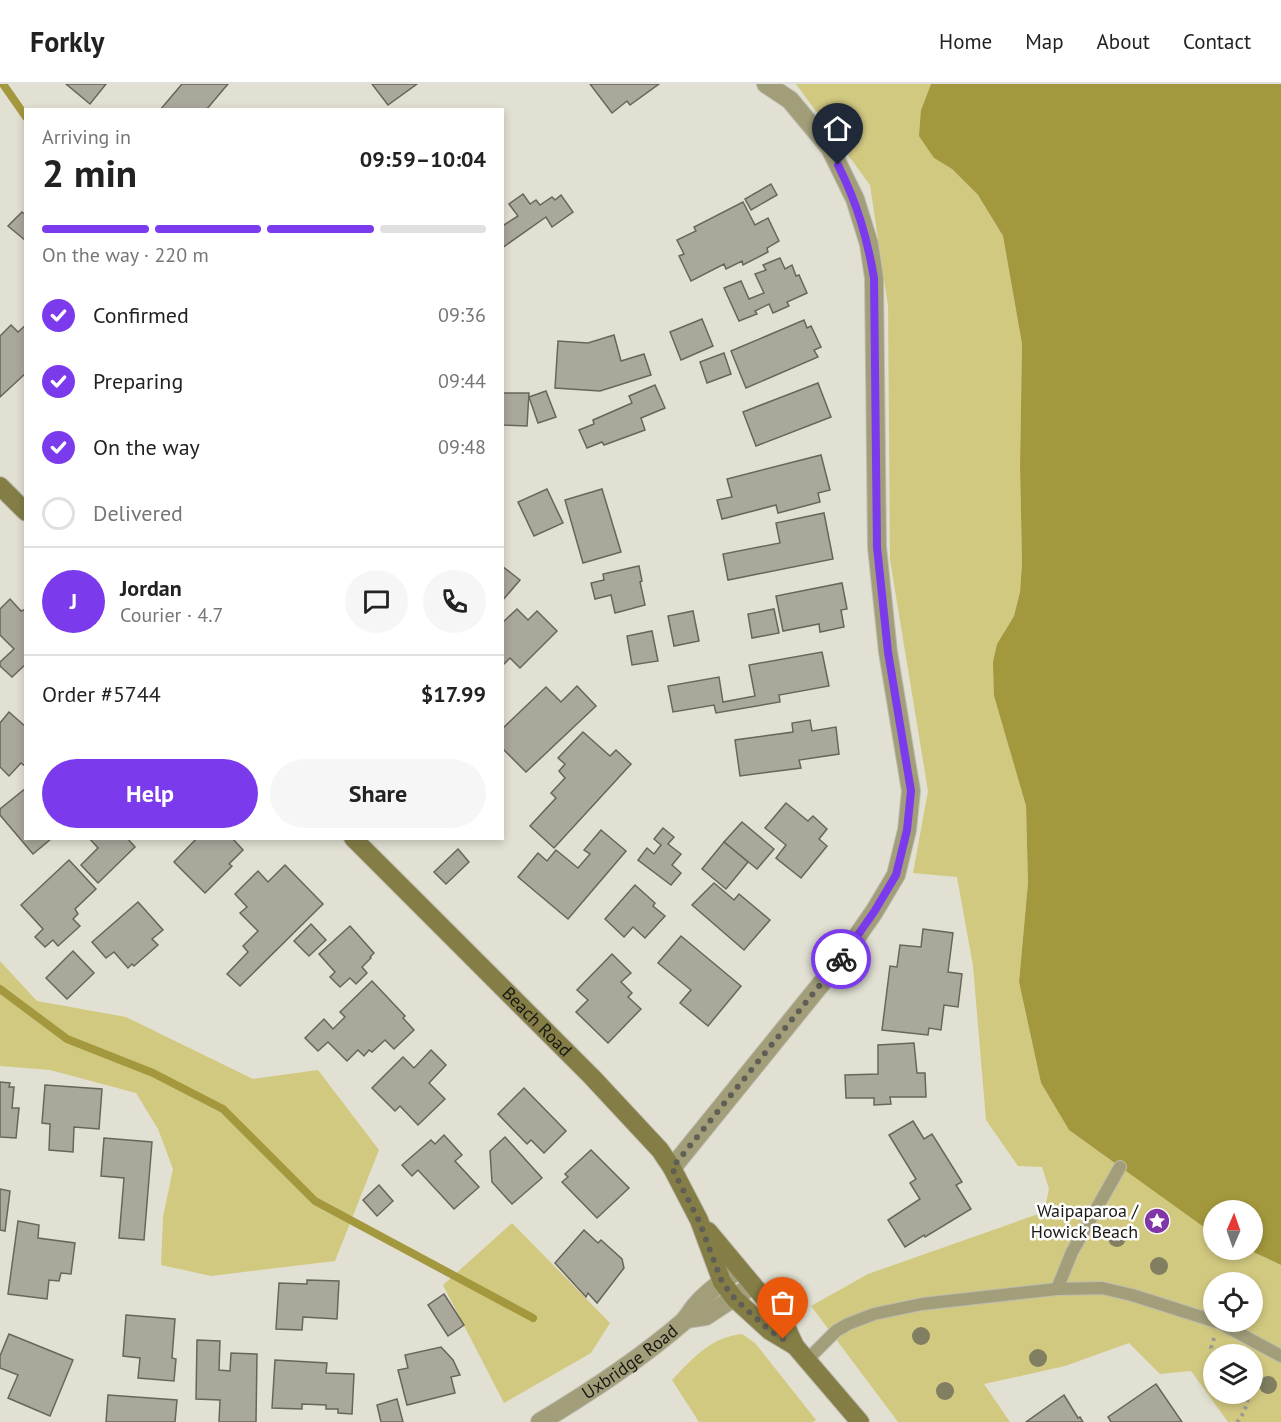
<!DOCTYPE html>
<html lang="en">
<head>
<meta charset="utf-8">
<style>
  body { margin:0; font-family:"PT Sans",sans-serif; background:#f6f6f6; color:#222; height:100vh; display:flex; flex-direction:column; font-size:22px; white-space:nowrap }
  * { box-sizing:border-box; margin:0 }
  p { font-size:20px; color:#767676 }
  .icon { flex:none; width:33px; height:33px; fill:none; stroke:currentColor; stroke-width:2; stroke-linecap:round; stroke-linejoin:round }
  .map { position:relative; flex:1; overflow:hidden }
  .sheet { position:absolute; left:24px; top:24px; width:480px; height:732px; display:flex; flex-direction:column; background:#fff; border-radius:0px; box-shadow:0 3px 9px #0003 }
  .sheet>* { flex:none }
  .needle { width:39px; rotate:2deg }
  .buttons { position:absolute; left:1203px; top:1116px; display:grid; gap:12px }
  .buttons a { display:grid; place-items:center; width:60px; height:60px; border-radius:50%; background:#fff; box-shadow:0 3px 9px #0003; font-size:30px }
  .pin { position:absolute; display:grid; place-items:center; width:51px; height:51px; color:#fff; margin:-62px -26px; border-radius:50% 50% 50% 0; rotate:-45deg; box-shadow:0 0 6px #0007 }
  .pin .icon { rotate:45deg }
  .courier { position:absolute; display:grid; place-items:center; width:60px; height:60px; margin:-30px; border:4px solid #7c3aed; border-radius:50%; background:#fff; color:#222; box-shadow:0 2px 8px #0007 }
  .headline em { font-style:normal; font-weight:600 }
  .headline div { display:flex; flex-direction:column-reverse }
  .headline { display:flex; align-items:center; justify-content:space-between; height:102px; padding:0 18px }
  h1 { font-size:39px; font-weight:600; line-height:45px }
  .bar { display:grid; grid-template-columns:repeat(4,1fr); gap:9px 6px; align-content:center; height:72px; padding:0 18px }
  .bar i { height:8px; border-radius:4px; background:#e0e0e0 }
  .bar .selected { background:#7c3aed }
  .bar p { grid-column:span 4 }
  .line { display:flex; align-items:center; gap:15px; padding:0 18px; border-top:2px solid #e0e0e0 }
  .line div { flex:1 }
  .round { display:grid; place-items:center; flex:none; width:63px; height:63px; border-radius:32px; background:#f6f6f6 }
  ol { padding:0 18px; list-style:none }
  li { display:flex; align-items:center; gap:18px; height:66px }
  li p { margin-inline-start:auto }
  li .icon { padding:6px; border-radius:50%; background:#7c3aed; color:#fff; stroke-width:4 }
  li:last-child { color:#767676 }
  li i { width:33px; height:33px; border:3px solid #e0e0e0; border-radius:50% }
  .cta { display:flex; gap:12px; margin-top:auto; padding:12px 18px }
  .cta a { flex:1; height:69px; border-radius:36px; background:#7c3aed; color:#fff; font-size:24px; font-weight:600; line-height:69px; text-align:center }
  .cta a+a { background:#f6f6f6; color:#222 }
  header { display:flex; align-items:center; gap:36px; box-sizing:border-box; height:84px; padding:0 30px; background:#fff; border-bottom:2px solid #e0e0e0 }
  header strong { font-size:28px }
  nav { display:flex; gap:33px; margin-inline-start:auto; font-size:21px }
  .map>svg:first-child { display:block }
</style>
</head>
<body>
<header>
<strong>Forkly</strong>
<nav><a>Home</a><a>Map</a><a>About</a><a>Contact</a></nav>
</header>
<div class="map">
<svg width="1281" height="1338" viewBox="0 0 1281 1338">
  <rect width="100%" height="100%" fill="#e1e0d2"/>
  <g fill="#d2c981" fill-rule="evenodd">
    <path d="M796 0H931L921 26 934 74 952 85 978 111 1003 152 1022 260 1020 382 1022 480 1020 508 1014 532 997 560 994 612 1026 722 1028 799 1019 898 1041 999 1069 1046 1213 1148 1214 1166H1249L1281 1181V1338H1228L1191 1287 1160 1290 1129 1259 1065 1282 984 1300 1010 1338H898L811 1222 868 1190 1044 1128 1049 1105 1042 1083 1018 1082 986 1036 973 882 957 793 913 789 928 707 890 476 888 222 870 101ZM1214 1198H1252V1238H1214ZM1214 1270H1252V1310H1214Z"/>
    <path d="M0 877 37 917 126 933 253 995 318 986 379 1066 335 1177 211 1192 161 1181 163 1133 173 1085 158 1045 136 1009 50 986 0 982Z"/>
    <path d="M512 1139 610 1239 591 1269 504 1319 443 1201Z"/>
    <path d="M742 1250 755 1259 816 1336 813 1338H699L672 1296C693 1274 711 1253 742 1250Z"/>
  </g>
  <path fill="#a3983d" d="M931 0H1281V1181L1249 1166H1252V1126H1214L1213 1148 1208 1146 1069 1046 1041 999 1019 898 1028 799 1026 722 994 612 993 578 997 560 1014 532 1020 508 1022 480 1020 382 1022 260 1003 152 978 111 952 85 934 74 919 52 921 26Z"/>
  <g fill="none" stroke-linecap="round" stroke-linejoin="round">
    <g stroke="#a3983d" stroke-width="8">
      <path d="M3 0 26 33"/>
      <path d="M0 905 67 955 153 989 223 1025 315 1117 533 1234"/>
    </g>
  </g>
  <g fill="#aaa89b" stroke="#68665a" stroke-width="1.5">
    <path d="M66 0H106L90 20Z"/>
    <path d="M182 0H228L206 26H160Z"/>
    <path d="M372 0H417L388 21Z"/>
    <path d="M590 0H659L630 21 627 17 612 29Z"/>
    <path d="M771 100 777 111 751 126 745 115Z"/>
    <path d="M523 110 530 120 536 116 540 121 552 113 555 116 561 111 573 128 552 143 546 133 502 164V138L504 141 518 132 509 120Z"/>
    <path d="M743 118 755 141 768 134 779 157 767 164 768 168 743 181 742 177 726 185 724 180 691 197 679 172 684 170 677 156 696 147 694 143Z"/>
    <path d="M22 128 26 131V157L8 142Z"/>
    <path d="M780 174 785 185 792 181 796 192 799 191 807 209 787 218 789 222 773 229 769 220 755 227 757 230 739 237 724 204 741 197 749 215 764 209 755 190 766 186 763 181Z"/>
    <path d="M702 235 713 262 681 276 670 248Z"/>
    <path d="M804 236 807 244 811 242 821 263 814 266 818 273 746 304 731 267Z"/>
    <path d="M11 241 18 248 26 241V289L0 313V252Z"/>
    <path d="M614 251 621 277 644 270 651 291 600 307 555 304 558 257 588 259Z"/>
    <path d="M724 269 731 290 707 299 700 278Z"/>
    <path d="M818 299 831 333 756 362 743 328Z"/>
    <path d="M655 301 665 324 641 334 645 346 604 361 602 358 587 364 579 346 594 340 593 336 632 319 629 312Z"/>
    <path d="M546 307 556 333 538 339 529 313Z"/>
    <path d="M502 309H529L527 342 502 341Z"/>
    <path d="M821 371 830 406 818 409 820 418 778 429 776 421 722 435 717 416 732 413 727 395Z"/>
    <path d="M547 405 563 439 534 452 518 418Z"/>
    <path d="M602 405 621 468 583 479 565 416Z"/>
    <path d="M824 429 833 475 728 496 723 470 780 459 776 439Z"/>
    <path d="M502 482 520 496 502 517Z"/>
    <path d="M639 482 642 497 640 498 645 521 615 529 611 511 595 515 591 499 604 496 603 490Z"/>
    <path d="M842 499 847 525 841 526 844 543 820 548 819 540 783 547 776 512Z"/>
    <path d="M10 515 21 527 26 525V580L12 593 0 582V578L14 565 0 551V525Z"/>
    <path d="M517 525 528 536 537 527 557 547 520 584 510 574 502 582V539Z"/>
    <path d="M774 525 779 549 752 554 748 530Z"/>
    <path d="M693 527 699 557 674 562 668 532Z"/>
    <path d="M652 547 658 577 632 581 627 552Z"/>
    <path d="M822 568 829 602 779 611 780 618 716 629 714 621 673 628 668 602 719 593 723 618 755 612 749 581Z"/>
    <path d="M577 602 596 622 526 688 502 664V645L546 603 561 618Z"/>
    <path d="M9 628 26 643V683L21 679 9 692 0 683V639Z"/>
    <path d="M810 636 812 647 836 643 839 670 799 676 801 684 740 692 735 656 793 648 792 639Z"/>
    <path d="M583 648 610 672 616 666 631 680 554 764 530 742 556 714 551 709 565 694 559 687 565 680 558 674Z"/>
    <path d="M26 704V754H52L33 770 0 731V725Z"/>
    <path d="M786 719 808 737 813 732 827 745 819 755 827 762 801 794 776 774 786 761 765 744Z"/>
    <path d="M742 738 774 765 757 785 724 758Z"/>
    <path d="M663 744 674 753 668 760 681 770 672 781 681 789 671 801 638 776 647 764 654 770 661 761 654 755Z"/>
    <path d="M601 746 626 767 568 835 518 793 538 769 547 777 556 766 578 784 590 770 584 766Z"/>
    <path d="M89 754H127L135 763 98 799 81 781 98 764Z"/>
    <path d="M197 754H232L243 766 229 780 232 782 205 809 174 778Z"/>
    <path d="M724 758 748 778 726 805 702 785Z"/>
    <path d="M458 765 469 778 446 800 434 788Z"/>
    <path d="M69 776 96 805 75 825 78 830 73 835 80 842 58 862 53 856 45 863 35 853 43 845 21 821Z"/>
    <path d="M285 781 323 820 240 902 227 890 248 868 243 862 258 847 240 829 247 823 235 810 258 787 268 798Z"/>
    <path d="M714 799 734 816 739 810 770 836 744 866 692 821Z"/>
    <path d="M635 801 655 819 653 822 665 832 645 854 633 843 624 853 605 835Z"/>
    <path d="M138 818 163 846 152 855 158 861 134 882 132 880 128 884 114 868 106 874 92 858Z"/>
    <path d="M311 840 326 856 309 872 294 857Z"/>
    <path d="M350 842 374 869 370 873 371 874 362 883 367 889 356 900 350 894 340 903 330 893 335 888 319 870Z"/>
    <path d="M923 845 953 849 948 888 962 890 958 923 944 921 941 946 929 944 928 951 882 946 890 882 897 883 900 861 921 863Z"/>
    <path d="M681 852 741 902 708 942 680 919 691 906 658 879Z"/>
    <path d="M73 867 94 889 67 915 46 894Z"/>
    <path d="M612 870 631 889 621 898 632 909 628 913 641 925 608 959 576 928 588 916 577 906Z"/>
    <path d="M372 897 405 932 403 934 414 946 394 965 385 956 372 968 369 966 364 972 358 966 347 977 328 958 318 967 305 954 324 935 333 945 345 933 340 928Z"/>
    <path d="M914 959 917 989H925L926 1013H890L891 1020 874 1021V1014H846L845 991 878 990V961Z"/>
    <path d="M431 966 446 981 429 999 445 1015 418 1041 400 1022 395 1027 372 1004 403 973 414 984Z"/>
    <path d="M0 998 10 999 9 1003H14L12 1024H19L16 1054 0 1053Z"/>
    <path d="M45 1001 102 1005 99 1045 74 1043 73 1068 49 1066 50 1040 42 1039Z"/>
    <path d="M524 1004 566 1047 544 1069 531 1056 527 1060 498 1030Z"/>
    <path d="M913 1037 924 1055 932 1050 962 1098 956 1101 971 1125 925 1153 924 1151 905 1163 888 1136 920 1115 910 1099 916 1095 889 1051Z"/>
    <path d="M444 1051 462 1071 455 1077 479 1103 454 1125 418 1086 412 1092 402 1081 431 1056 435 1060Z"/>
    <path d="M505 1053 542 1094 512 1120 492 1098 490 1067Z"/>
    <path d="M104 1054 152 1058 144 1156 119 1154 124 1094 101 1092Z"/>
    <path d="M591 1066 629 1104 597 1134 562 1098 568 1093 565 1090Z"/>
    <path d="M379 1101 393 1117 377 1132 363 1116Z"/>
    <path d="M0 1105 10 1107 5 1147 0 1146Z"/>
    <path d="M18 1137 39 1141 38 1154 75 1159 71 1190 61 1189 59 1197 49 1196 47 1215 8 1210Z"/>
    <path d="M584 1146 598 1159 601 1156 622 1175 624 1184 597 1219 588 1209 586 1213 555 1179Z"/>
    <path d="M307 1196 339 1197 337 1235 303 1233 302 1246 276 1245 279 1199 307 1200Z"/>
    <path d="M444 1210 464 1241 448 1252 428 1221Z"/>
    <path d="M126 1231 175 1235 172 1274 176 1275 174 1297 138 1294 140 1274 123 1272Z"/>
    <path d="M9 1250 73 1276 50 1332 8 1314 18 1291 0 1284V1272Z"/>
    <path d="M197 1256 220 1257 219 1286 230 1287 231 1269 257 1270 256 1338H219L220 1316 196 1315Z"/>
    <path d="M441 1263 453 1276 460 1291 451 1293 455 1309 407 1321 398 1286 408 1284 405 1271Z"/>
    <path d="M275 1276 327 1279 326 1289 354 1290 352 1330 338 1329V1325H326V1321L302 1320V1325L272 1324Z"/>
    <path d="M1156 1300 1182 1338H1111L1108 1333Z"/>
    <path d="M108 1311 177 1316 175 1338H106Z"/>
    <path d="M1064 1311 1078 1334 1080 1333 1083 1338H1026Z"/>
    <path d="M397 1315 403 1338H381L377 1321Z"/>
  </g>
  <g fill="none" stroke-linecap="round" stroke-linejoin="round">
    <g stroke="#bdbcb0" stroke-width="14">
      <g id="lane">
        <path d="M1057 1205 1072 1168 1120 1083"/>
        <path d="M808 1275 836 1247 848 1240 874 1230 922 1220 1057 1205 1102 1204 1132 1211 1220 1239 1281 1272"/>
      </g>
    </g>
    <g stroke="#bdbcb0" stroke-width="20">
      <g id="street">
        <path d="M672 1084 842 874 874 828 896 791 907 746 911 707 888 568 877 463 874 194 869 160 855 115 830 64 790 16 766 0"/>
        <path d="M686 1235 706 1232 753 1201"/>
        <path id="s1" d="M540 1338C590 1308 639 1276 683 1238 689 1232 692 1225 697 1220 709 1206 725 1196 739 1185"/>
      </g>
    </g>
    <g stroke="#bdbcb0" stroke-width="20">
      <g id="secondary">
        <path d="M0 402 26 428"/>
        <path id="s2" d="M353 754 592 993 660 1066 672 1084 699 1136 722 1198 735 1215 770 1247 795 1262 860 1338"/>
        <path d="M708 1147 784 1238 795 1262"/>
      </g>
    </g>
    <g stroke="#9b9a8f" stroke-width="4" stroke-dasharray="3 4.5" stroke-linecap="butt">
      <path d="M1214 1254 1211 1264 1218 1270"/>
      <path d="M1237 1338C1244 1330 1248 1320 1248 1310"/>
    </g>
    <use href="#lane" stroke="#a29e7a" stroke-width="12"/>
    <use href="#street" stroke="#a29e7a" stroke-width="18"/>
    <use href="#secondary" stroke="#847d46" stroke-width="18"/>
  </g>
  <g fill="#817e61">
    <circle cx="1117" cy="1154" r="9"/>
    <circle cx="1159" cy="1182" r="9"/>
    <circle cx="921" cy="1252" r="9"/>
    <circle cx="1038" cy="1274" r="9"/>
    <circle cx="1268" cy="1301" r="9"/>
    <circle cx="945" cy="1307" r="9"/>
  </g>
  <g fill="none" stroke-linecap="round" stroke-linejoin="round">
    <path stroke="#5f5f56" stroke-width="6" stroke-dasharray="0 10.8" d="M783 1255 770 1247 735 1215 722 1198 699 1137 672 1084 841 875"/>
    <path stroke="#7c3aed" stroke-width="8" d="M838 81C857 119 867 153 874 194L877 463 888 568 911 707 907 746 896 791 874 828 841 875"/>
  </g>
  <defs>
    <g id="sight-disc" transform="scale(1.35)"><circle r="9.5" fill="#8136a8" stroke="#fff"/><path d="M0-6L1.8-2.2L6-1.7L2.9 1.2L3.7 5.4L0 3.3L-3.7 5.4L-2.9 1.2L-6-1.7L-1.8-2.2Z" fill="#fff"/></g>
  </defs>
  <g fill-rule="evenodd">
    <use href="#sight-disc" x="1157" y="1137"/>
  </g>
  <g text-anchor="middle" stroke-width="5" stroke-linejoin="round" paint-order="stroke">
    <g font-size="18" fill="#191914" stroke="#fff">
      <text dy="6" stroke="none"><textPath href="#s2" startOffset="260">Beach Road</textPath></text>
      <text dy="6" stroke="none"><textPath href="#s1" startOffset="108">Uxbridge Road</textPath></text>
    </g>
    <g font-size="18" fill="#191914" stroke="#fff" text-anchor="end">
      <text x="1138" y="1133">Waipaparoa /<tspan x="1138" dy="21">Howick Beach</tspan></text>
    </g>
  </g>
</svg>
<div class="buttons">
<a><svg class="needle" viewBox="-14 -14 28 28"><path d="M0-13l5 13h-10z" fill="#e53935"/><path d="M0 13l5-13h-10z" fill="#767676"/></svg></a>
<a><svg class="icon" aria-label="locate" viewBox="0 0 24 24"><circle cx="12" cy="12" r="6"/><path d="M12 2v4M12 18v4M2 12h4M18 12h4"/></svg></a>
<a><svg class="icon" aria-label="layers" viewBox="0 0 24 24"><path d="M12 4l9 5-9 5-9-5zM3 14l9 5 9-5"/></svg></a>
</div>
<div class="pin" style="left:783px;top:1255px;background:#ea580c"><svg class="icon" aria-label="bag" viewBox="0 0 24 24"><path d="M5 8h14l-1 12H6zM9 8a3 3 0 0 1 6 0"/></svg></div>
<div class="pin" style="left:838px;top:81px;background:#1f2937"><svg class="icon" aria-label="home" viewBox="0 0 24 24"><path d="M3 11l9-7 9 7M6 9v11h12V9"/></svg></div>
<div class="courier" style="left:841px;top:875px"><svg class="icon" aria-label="bike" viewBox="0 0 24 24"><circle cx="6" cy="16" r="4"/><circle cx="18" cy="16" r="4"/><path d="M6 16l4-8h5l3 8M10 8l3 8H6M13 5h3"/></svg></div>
<section class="sheet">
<div class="headline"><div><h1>2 min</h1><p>Arriving in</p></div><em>09:59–10:04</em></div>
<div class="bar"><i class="selected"></i><i class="selected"></i><i class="selected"></i><i></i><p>On the way · 220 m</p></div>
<ol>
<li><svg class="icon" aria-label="check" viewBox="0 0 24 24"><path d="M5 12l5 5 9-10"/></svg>Confirmed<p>09:36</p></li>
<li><svg class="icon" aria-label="check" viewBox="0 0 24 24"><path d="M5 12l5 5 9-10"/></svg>Preparing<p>09:44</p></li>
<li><svg class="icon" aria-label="check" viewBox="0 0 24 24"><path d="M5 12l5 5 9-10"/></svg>On the way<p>09:48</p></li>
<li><i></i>Delivered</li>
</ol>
<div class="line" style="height:108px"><b class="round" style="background:#7c3aed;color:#fff">J</b><div><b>Jordan</b><p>Courier · 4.7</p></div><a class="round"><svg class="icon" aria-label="chat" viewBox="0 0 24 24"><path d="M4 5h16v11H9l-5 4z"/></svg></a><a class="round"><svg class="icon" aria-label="phone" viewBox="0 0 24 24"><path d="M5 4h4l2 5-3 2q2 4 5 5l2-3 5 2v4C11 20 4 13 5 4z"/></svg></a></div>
<div class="line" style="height:78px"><div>Order #5744</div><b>$17.99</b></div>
<div class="cta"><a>Help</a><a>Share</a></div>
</section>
</div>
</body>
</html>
